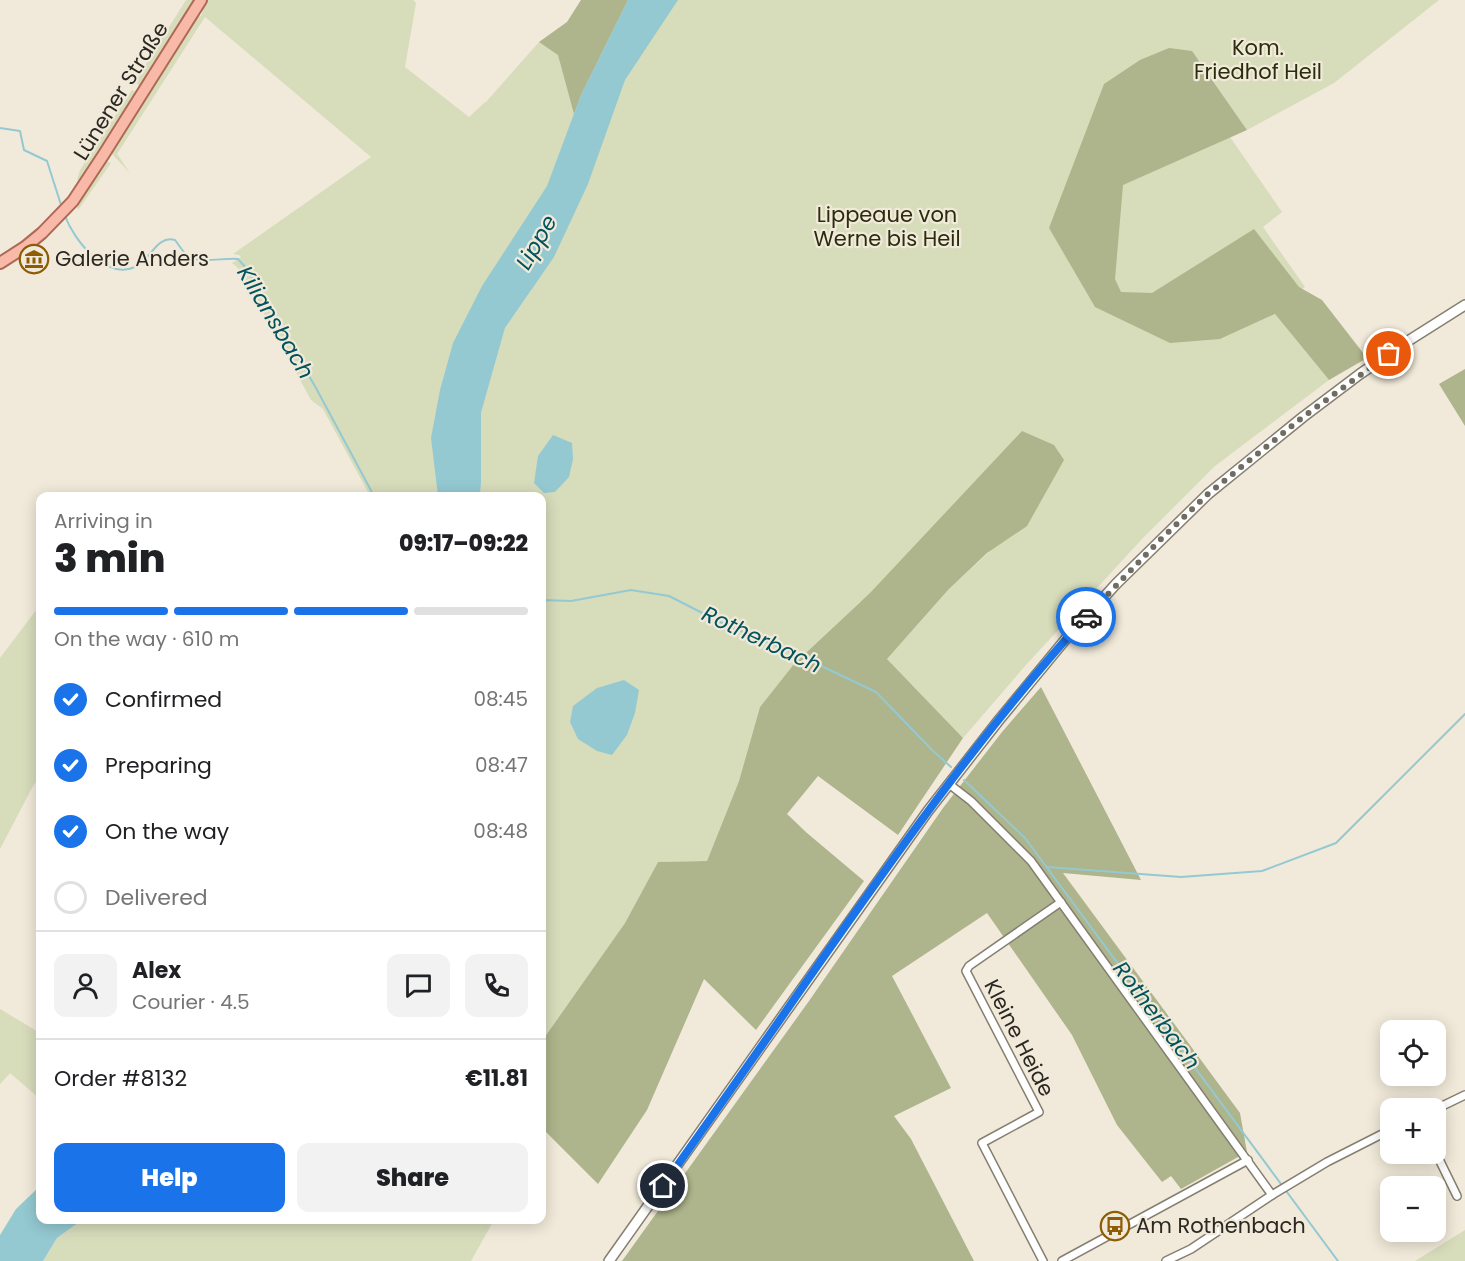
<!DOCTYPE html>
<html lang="en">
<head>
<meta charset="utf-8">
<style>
  body { margin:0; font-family:Poppins,sans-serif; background:#f2f2f2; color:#202124; height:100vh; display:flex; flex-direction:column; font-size:22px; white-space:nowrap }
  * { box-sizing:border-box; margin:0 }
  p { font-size:20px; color:#757577 }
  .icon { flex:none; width:33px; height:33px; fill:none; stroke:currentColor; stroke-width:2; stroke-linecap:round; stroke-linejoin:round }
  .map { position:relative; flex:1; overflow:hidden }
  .details { position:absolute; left:36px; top:492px; width:510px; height:732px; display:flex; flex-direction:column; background:#fff; border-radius:12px; box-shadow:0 3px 15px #0003 }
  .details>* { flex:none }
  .buttons { position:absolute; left:1380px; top:1020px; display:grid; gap:12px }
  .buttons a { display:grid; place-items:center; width:66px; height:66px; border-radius:12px; background:#fff; box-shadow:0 3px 15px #0003; font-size:30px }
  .pin { position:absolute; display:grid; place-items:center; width:51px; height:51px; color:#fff; margin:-26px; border:3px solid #fff; border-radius:50%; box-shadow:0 2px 6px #0007 }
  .courier { position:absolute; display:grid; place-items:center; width:60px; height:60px; margin:-30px; border:4px solid #1a73e8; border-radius:50%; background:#fff; color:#222; box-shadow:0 2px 8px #0007 }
  .overview em { font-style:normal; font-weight:800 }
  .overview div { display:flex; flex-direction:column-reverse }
  .overview { display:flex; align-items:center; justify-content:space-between; height:102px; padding:0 18px }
  h1 { font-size:39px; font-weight:800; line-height:45px }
  .bar { display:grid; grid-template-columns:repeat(4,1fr); gap:9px 6px; align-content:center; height:72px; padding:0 18px }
  .bar i { height:8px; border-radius:4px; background:#e0e0e0 }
  .bar .active { background:#1a73e8 }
  .bar p { grid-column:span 4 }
  .line { display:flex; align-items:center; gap:15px; padding:0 18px; border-top:2px solid #e0e0e0 }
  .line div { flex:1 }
  .round { display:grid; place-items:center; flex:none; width:63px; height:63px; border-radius:12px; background:#f2f2f2 }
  ol { padding:0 18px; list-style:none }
  li { display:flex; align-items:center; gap:18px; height:66px }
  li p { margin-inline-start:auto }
  li .icon { padding:6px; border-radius:50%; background:#1a73e8; color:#fff; stroke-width:4 }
  li:last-child { color:#757577 }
  li i { width:33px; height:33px; border:3px solid #e0e0e0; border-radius:50% }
  .action { display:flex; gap:12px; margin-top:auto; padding:12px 18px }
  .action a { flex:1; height:69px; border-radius:12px; background:#1a73e8; color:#fff; font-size:24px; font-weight:800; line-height:69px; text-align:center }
  .action a+a { background:#f2f2f2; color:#202124 }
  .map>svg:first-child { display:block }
</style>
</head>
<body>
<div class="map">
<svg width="1465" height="1261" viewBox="0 0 1465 1261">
  <rect width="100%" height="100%" fill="#f1eada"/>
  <g fill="#d7dcbb">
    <path d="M186 0H196L143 85H138L135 82Z"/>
    <path d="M206 0H413L416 3 405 67 469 117 485 102H486L539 42 547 47 586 0H1439L1334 83 1247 130 1198 59 1230 137 1282 212 1263 227 1305 287 1220 339 1275 314 1329 380 1215 466 1143 538 1025 666 963 738 887 659 948 590 990 551 860 602 794 664 760 707 739 781 707 861 658 862 625 923 542 1041V496H480L481 483V413L505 328 532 289 508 268 461 496H370L323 409 311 400 244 277 237 267 232 263 241 257 239 255 233 254 371 157 205 17 117 154 130 173 111 153 195 18 201 16C204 11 202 6 206 0Z"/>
    <path d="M132 90 136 92V97L82 180H77L80 170Z"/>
    <path d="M106 161 111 163 78 210 76 205Z"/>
    <path d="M40 605V777L33 786 0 849V658Z"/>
    <path d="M0 1009 40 1033V1099L10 1073 0 1084Z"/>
    <path d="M82 1220H494L471 1261H43L57 1238Z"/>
    <path d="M1465 1230V1261H1415Z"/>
  </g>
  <g fill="#aeb48b">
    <path d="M581 0H628L581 95 574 114 558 55 539 42 567 22Z"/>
    <path d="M1169 48 1192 51 1247 130 1123 185 1115 279 1121 292 1152 293 1254 229 1299 287 1322 300 1367 358 1329 380 1275 314 1220 339 1170 343 1095 307 1049 228 1104 84 1140 60Z"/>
    <path d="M1465 369V426L1439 384Z"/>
    <path d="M1022 431 1054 445 1064 460 1027 526 987 553 948 590 887 659 963 738 898 835 818 776 787 814 807 833 864 881 756 1030 704 979 647 1110 598 1184 542 1128V1041L625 923 658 862 707 861 739 781 760 707 794 664 870 593Z"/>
    <path d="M1041 687 1141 880 1063 873 1240 1113 1247 1152 1181 1189 1171 1176 1162 1182 1117 1125 1072 1035 987 913 892 976 951 1088 894 1116 911 1139 974 1261H622L809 1001 943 808 1002 732Z"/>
  </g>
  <g fill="#94c9d2">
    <path d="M628 0H678L625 80 588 184 554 257 505 328 481 413V483L480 496H438L431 438 440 390 453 343 482 286 547 186 581 95Z"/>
    <path d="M553 435 572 443 573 459 569 477 555 492 544 493 534 483 538 456Z"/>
    <path d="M624 680 639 690 635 713 627 735 612 755 597 751 578 739 570 722 573 706 597 688Z"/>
    <path d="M40 1186V1220H82L57 1238 43 1261H0V1235L16 1209Z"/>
  </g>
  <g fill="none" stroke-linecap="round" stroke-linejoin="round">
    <g stroke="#94c9d2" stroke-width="2">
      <path d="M0 128 20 131 24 150 47 161 62 208"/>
      <path d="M65 216C74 240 105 280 135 267 151 260 156 235 175 240 179 245 182 251 187 255 198 265 224 257 238 259L247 269 316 388 374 496"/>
      <path d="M542 600 571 601 631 590 669 596 726 625 792 652 876 692 933 751 951 767"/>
      <path d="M964 780 1025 838 1338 1261"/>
      <path d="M1047 867 1181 877 1262 871 1336 843 1465 714"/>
    </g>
    <g stroke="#857f70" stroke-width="10">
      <g id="street">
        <path d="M949 784 971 801 1031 861 1272 1195 1327 1162 1390 1130"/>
        <path d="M1436 1109 1465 1095"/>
        <path d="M1436 1153 1457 1196"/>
        <path d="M1043 1261 982 1143 1039 1112 966 971 969 966 1061 902"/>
        <path d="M1062 1261 1248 1160"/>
        <path d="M1166 1261 1191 1249 1272 1195"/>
      </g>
    </g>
    <g stroke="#857f70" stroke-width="12">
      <path id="secondary" d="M609 1261 928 811 999 720 1065 640 1116 584 1208 494 1303 417 1360 374 1408 341 1465 305"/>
    </g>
    <g stroke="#ae6854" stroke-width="14">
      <path id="primary" d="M0 263 25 247 42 233 73 201 104 154 201 0"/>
    </g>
    <use href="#street" stroke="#fff" stroke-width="7"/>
    <use href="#secondary" stroke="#fff" stroke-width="9"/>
    <use href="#primary" stroke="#f9b9a9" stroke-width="10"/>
  </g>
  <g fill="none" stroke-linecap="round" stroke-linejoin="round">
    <path stroke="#706c62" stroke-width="6" stroke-dasharray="0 10.8" d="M1086 617 1160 540 1208 494 1303 417 1389 354"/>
    <path stroke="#1a73e8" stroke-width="8" d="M663 1186C710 1119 758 1052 804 985 893 858 982 731 1086 617"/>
  </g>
  <defs>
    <g id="museum-ring" transform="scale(1.5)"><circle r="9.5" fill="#f1eada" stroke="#8d5c05" stroke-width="1.5"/><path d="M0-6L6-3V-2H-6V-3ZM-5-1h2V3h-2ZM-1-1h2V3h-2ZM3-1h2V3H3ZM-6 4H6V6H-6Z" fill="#8d5c05"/></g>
    <g id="bus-ring" transform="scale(1.5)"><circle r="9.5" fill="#f1eada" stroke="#8d5c05" stroke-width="1.5"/><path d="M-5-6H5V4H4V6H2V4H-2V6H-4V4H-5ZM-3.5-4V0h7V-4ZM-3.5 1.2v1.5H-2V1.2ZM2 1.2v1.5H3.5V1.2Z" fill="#8d5c05"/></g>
  </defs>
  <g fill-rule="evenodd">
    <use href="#museum-ring" x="34" y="259"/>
    <use href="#bus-ring" x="1115" y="1226"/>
  </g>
  <g text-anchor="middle" stroke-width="4.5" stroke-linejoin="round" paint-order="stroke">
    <g font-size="21" fill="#2a2d0c" stroke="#f1eada">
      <text x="1258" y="55">Kom.<tspan x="1258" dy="24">Friedhof Heil</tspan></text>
      <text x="887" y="222">Lippeaue von<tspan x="887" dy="24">Werne bis Heil</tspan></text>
    </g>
    <g font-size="21" fill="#2a2821" stroke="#f1eada">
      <text transform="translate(121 91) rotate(-58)" y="7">Lünener Straße</text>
      <text transform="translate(1019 1038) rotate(63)" y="7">Kleine Heide</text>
    </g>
    <g font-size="21" fill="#2a2821" stroke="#f1eada" text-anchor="start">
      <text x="55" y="266">Galerie Anders</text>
      <text x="1136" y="1233">Am Rothenbach</text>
    </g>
    <g font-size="22" font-style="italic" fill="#03535d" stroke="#f1eada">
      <text transform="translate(536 242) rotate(-60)" y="8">Lippe</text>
      <text transform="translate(276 322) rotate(59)" y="8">Kiliansbach</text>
      <text transform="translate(762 639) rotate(25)" y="8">Rotherbach</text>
      <text transform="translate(1157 1015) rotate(53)" y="8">Rotherbach</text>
    </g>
  </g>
</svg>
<div class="buttons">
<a><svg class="icon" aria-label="locate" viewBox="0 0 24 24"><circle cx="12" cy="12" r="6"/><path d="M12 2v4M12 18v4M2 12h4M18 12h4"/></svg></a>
<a>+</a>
<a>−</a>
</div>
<div class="pin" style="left:1389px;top:354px;background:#ea580c"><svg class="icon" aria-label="bag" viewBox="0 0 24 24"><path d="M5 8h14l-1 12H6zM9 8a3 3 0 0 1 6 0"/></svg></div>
<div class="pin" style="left:663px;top:1186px;background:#1f2937"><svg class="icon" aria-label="home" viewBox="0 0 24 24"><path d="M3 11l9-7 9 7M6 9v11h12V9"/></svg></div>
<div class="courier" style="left:1086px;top:617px"><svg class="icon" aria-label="car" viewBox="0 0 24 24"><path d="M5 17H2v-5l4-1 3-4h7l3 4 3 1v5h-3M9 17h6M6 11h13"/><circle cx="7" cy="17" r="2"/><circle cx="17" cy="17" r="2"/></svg></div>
<section class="details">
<div class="overview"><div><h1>3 min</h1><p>Arriving in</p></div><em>09:17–09:22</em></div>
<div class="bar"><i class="active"></i><i class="active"></i><i class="active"></i><i></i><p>On the way · 610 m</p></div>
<ol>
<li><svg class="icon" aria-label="check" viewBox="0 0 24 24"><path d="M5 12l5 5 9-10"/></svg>Confirmed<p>08:45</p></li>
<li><svg class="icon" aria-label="check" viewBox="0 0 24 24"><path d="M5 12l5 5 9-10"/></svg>Preparing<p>08:47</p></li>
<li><svg class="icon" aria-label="check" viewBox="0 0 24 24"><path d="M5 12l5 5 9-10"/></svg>On the way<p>08:48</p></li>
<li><i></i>Delivered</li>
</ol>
<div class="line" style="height:108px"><a class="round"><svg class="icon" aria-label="person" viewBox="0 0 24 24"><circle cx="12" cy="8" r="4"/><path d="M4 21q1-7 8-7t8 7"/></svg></a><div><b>Alex</b><p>Courier · 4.5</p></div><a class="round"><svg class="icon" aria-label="chat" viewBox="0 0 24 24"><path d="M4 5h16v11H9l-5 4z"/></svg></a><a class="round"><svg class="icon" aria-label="phone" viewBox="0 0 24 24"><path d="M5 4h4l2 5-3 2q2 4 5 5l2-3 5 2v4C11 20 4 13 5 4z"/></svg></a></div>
<div class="line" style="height:78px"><div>Order #8132</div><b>€11.81</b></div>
<div class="action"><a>Help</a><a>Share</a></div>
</section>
</div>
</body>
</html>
